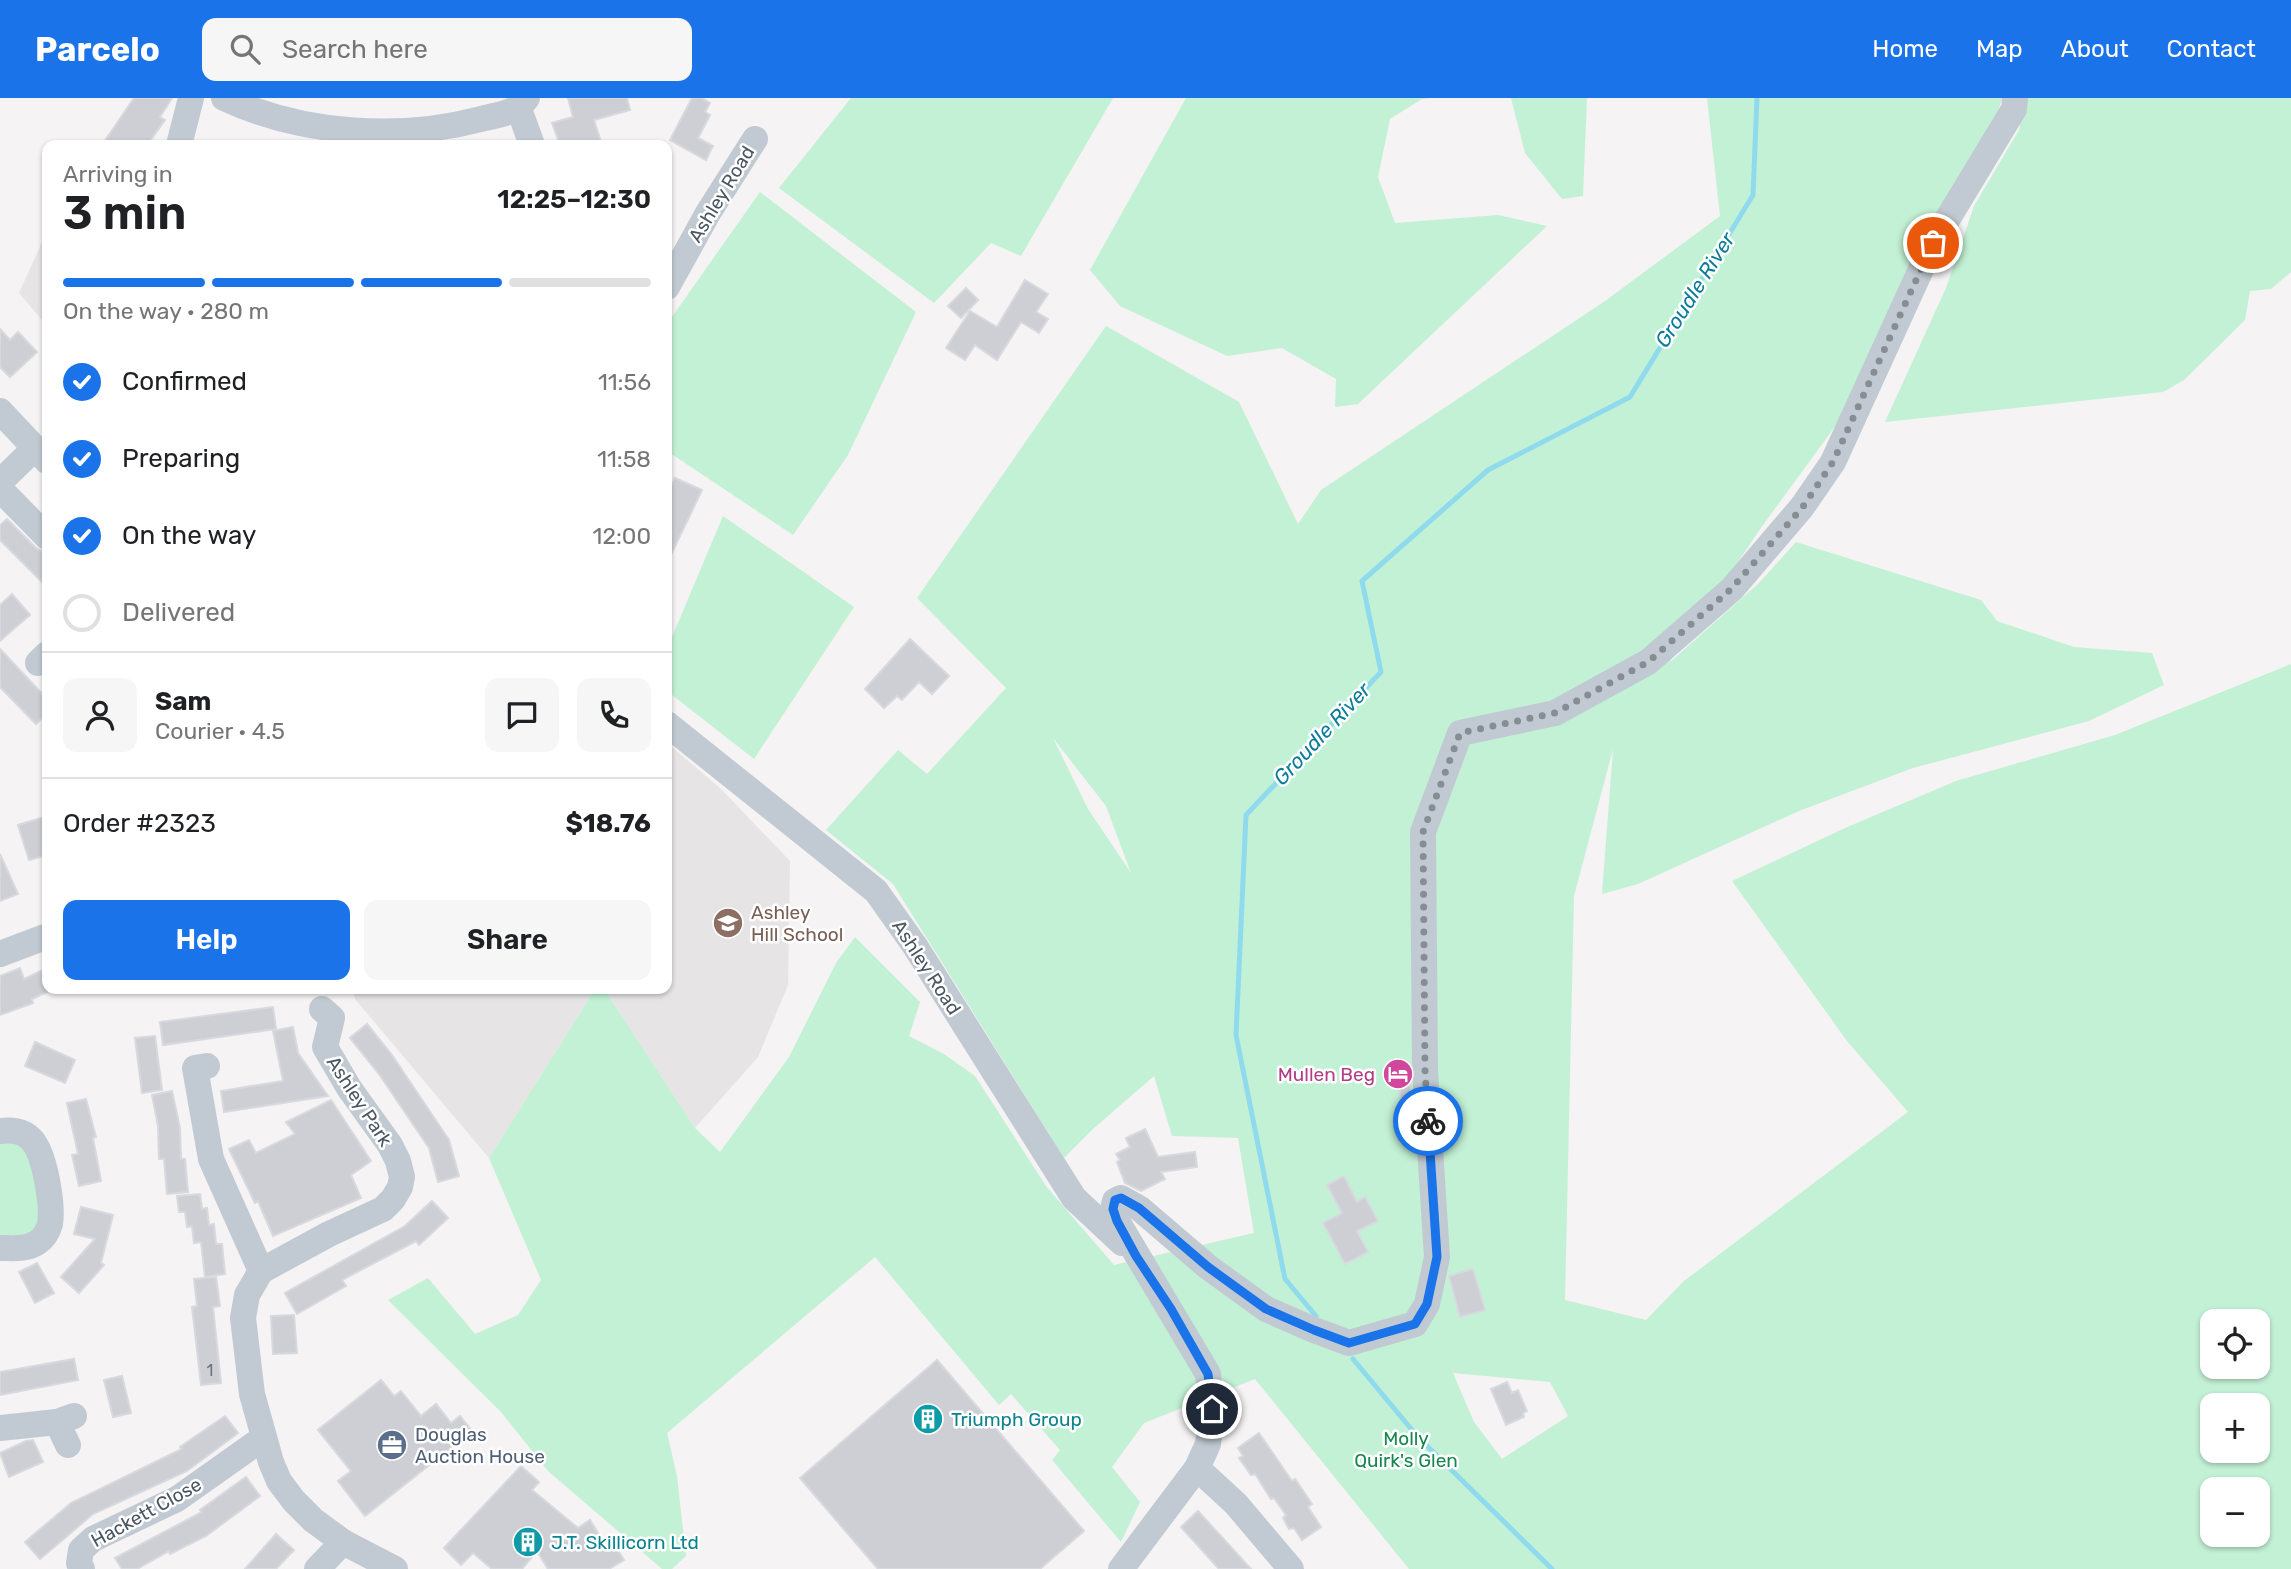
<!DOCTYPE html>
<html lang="en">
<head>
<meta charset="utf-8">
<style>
  body { margin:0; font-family:Rubik,sans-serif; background:#f6f6f6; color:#202124; height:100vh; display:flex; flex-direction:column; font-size:26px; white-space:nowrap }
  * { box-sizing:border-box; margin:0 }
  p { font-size:23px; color:#757577 }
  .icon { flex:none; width:38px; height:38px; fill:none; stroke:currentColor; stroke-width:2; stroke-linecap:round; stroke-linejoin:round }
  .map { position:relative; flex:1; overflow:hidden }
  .drawer { position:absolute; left:42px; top:42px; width:630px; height:854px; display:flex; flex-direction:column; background:#fff; border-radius:14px; box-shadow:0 2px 5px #0004 }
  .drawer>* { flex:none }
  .fabs { position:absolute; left:2200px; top:1211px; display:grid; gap:14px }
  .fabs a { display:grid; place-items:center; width:70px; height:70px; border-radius:14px; background:#fff; box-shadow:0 2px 5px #0004; font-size:35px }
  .pin { position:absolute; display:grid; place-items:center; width:60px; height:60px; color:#fff; margin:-30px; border:4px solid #fff; border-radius:50%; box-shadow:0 2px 7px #0007 }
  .courier { position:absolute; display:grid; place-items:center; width:70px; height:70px; margin:-35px; border:5px solid #1a73e8; border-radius:50%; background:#fff; color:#222; box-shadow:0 2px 9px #0007 }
  .summary em { font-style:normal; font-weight:600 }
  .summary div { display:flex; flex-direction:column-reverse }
  .summary { display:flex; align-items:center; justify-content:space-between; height:119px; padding:0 21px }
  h1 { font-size:46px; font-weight:600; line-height:52px }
  .bar { display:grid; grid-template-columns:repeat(4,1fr); gap:10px 7px; align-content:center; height:84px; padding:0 21px }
  .bar i { height:9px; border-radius:5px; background:#e0e0e0 }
  .bar .active { background:#1a73e8 }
  .bar p { grid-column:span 4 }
  .line { display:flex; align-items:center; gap:18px; padding:0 21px; border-top:2px solid #e0e0e0 }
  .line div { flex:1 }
  .round { display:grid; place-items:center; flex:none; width:74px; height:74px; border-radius:14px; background:#f6f6f6 }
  ol { padding:0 21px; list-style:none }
  li { display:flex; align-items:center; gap:21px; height:77px }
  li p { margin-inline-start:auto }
  li .icon { padding:7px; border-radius:50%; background:#1a73e8; color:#fff; stroke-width:4 }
  li:last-child { color:#757577 }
  li i { width:38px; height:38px; border:4px solid #e0e0e0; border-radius:50% }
  .button { display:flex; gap:14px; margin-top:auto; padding:14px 21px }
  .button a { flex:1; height:80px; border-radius:14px; background:#1a73e8; color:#fff; font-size:28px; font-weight:600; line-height:80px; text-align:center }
  .button a+a { background:#f6f6f6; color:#202124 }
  header { display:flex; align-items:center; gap:42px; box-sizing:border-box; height:98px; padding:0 35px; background:#1a73e8; color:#fff }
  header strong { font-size:33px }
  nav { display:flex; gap:38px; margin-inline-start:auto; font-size:24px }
  .search { width:490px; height:63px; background:#f6f6f6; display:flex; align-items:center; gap:18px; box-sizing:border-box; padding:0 24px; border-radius:14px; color:#757577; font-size:26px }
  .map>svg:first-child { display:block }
</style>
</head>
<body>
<header>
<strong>Parcelo</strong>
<div class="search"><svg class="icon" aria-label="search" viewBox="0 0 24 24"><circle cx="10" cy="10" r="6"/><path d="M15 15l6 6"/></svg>Search here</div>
<nav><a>Home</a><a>Map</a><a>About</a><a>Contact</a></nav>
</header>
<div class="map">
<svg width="2291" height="1471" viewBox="0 0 2291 1471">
  <rect width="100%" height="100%" fill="#f5f3f3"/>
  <g fill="#e6e4e5">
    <path d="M47 133V228L19 195Z"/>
    <path d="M667 645 720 690 790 763 788 887 758 959 695 1030 604 891H667Z"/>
    <path d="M353 891H595L489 1060 355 901Z"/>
  </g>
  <g fill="#c3f1d5" fill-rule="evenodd">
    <path d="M851 0H1113L1021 158 991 145 934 205 779 90Z"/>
    <path d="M1186 0H1431L1422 1 1390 21 1378 79 1395 125 1498 117 1547 128 1358 306 1335 309 1336 281 1282 250 1227 258 1120 208 1090 172Z"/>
    <path d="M1511 0H1587L1583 98 1562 101 1525 55Z"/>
    <path d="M1707 0H2002L1997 17 1839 323 1763 427 1669 565 1759 485 1796 444 1981 502 1997 523 2074 549 2152 555 2164 587 2089 623 1913 670 1799 713 1638 786 1602 796 1613 651 1574 798 1565 1202 1646 1222 1684 1183 1908 1014 1847 943 1732 783 1845 730 1956 683 2115 637 2291 566V1471H1409L1255 1281 1144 1325 1112 1369 1140 1404 1121 1444 1052 1362 1060 1352 1011 1296 999 1307 875 1159 667 1335 677 1378 686 1458 672 1471H662L548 1373 501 1314 388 1202 428 1180 475 1236 518 1217 541 1182 489 1060 595 891H604L695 1030 720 1054 789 959 836 865 855 839 920 904 909 938 944 956 975 978 1046 1088 1114 1167 1254 1135 1238 1040 1172 1038 1154 978 1094 1030 1064 1060 893 786 826 732 898 652 927 676 1006 590 917 500 1106 228 1239 304 1298 426 1321 392 1605 203 1720 118ZM1053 640 1106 708 1131 775 1088 711ZM2212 1223H2258V1269H2212ZM1453 1275 1550 1284 1568 1318 1502 1361 1474 1324ZM2212 1307H2258V1353H2212ZM2212 1391H2258V1437H2212Z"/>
    <path d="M2025 0H2291V174L2271 191 2250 193 2245 222 2184 282 2163 294 1885 324 1946 190 1974 108 2019 32Z"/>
    <path d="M760 94 916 214 848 357 793 437 667 353V226Z"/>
    <path d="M723 418 854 509 754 661 667 593V551Z"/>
    <path d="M0 1043 25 1044 40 1096 37 1135 0 1142Z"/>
  </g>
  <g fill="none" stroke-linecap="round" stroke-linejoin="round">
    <g stroke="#90daee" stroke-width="5">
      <path d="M1316 1218 1285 1181 1236 937 1246 717 1381 574 1362 483 1488 372 1630 299 1753 97 1757 0"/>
      <path d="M1353 1261 1417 1338 1552 1471"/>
    </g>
  </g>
  <g fill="#cdcfd5" stroke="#d7d9de" stroke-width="2">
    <path d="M134 0H172L160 19 165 22 147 47H102Z"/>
    <path d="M568 0H627L630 12 594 22 602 47H560L552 25 573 19Z"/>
    <path d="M692 0H702L710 5 705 14 710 17 698 40 713 48 706 62 670 42Z"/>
    <path d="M1025 182 1048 196 1036 214 1048 221 1039 235 1021 224 997 262 975 247 965 262 946 250 970 213 997 229Z"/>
    <path d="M966 190 978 202 961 220 948 208Z"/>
    <path d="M0 231 10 242 18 234 37 254 10 279 0 269Z"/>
    <path d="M675 380 702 392 667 465V398Z"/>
    <path d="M7 421 36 450 47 456V489L0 442V427Z"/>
    <path d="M12 496 30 517 0 543V507Z"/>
    <path d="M910 541 949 578 932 596 919 584 902 602 897 598 884 610 865 591Z"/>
    <path d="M0 551 47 601V615L36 626 0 589Z"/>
    <path d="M44 719 47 730V757L29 762 18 727Z"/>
    <path d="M0 756 18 796 0 803Z"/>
    <path d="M20 870 24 881 47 870V894L32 901 33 905 0 917V878Z"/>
    <path d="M273 909 276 931 163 947 160 924Z"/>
    <path d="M367 926 392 957 449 1042 459 1078 438 1084 429 1050 379 976 350 940Z"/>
    <path d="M293 929 298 955 328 998 224 1014 221 993 283 983 273 933Z"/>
    <path d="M155 938 162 992 142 995 135 940Z"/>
    <path d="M35 944 75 962 65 985 25 968Z"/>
    <path d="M1399 967H1409L1411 1004H1400Z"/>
    <path d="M172 993 180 1030 181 1061H185L188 1094 167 1096 164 1061H159L158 1028 152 997Z"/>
    <path d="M86 1001 96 1039 93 1040 101 1083 79 1088 72 1057 78 1056 67 1005Z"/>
    <path d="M331 1002 371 1063 351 1077 361 1100 273 1138 258 1103 255 1105 229 1051 249 1042 256 1055 295 1036 286 1024Z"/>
    <path d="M1145 1031 1158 1059 1195 1054 1197 1069 1161 1074 1165 1081 1141 1093 1125 1085 1117 1064 1120 1062 1116 1056 1130 1049 1126 1040Z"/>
    <path d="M1344 1078 1357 1104 1365 1099 1378 1123 1357 1133 1368 1154 1345 1166 1323 1125 1342 1115 1327 1087Z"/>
    <path d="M200 1096 202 1111 207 1110 209 1127 214 1126 216 1146H222L225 1176 205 1179 201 1144 194 1145 192 1128 187 1129 185 1114H179L177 1098Z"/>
    <path d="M432 1103 448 1120 419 1147 416 1143 342 1182 346 1188 297 1216 285 1195 405 1128Z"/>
    <path d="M81 1109 113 1117 101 1165 104 1167 79 1195 61 1179 95 1141 74 1136Z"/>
    <path d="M37 1165 54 1195 35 1205 19 1174Z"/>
    <path d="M1473 1171 1485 1212 1460 1219 1449 1178Z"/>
    <path d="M216 1179 220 1208 213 1209 221 1285 201 1287 192 1209 197 1208 194 1181Z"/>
    <path d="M294 1217 297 1255 273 1256 271 1218Z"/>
    <path d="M74 1261 78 1282 0 1297V1274Z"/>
    <path d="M937 1262 1084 1433 1040 1471H878L800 1380Z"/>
    <path d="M122 1278 131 1315 113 1319 104 1282Z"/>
    <path d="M381 1282 394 1298 401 1293 421 1318 436 1306 451 1325 460 1318 472 1333 365 1418 338 1383 351 1373 318 1332Z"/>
    <path d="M1507 1284 1512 1295 1518 1292 1527 1313 1523 1315 1524 1319 1506 1327 1491 1291Z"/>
    <path d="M225 1318 238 1335 187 1373 93 1416 40 1461 25 1444 71 1405 182 1351 180 1349Z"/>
    <path d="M1259 1335 1292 1383 1295 1381 1312 1406 1308 1409 1321 1429 1302 1442 1294 1430 1289 1431 1283 1420 1286 1417 1274 1400 1271 1401 1255 1376 1251 1377 1239 1360 1243 1358 1238 1350Z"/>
    <path d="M33 1342 43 1364 9 1379 0 1355 26 1343Z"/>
    <path d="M521 1368 539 1384 532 1392 578 1430 590 1422 605 1446 611 1442 624 1462 609 1471H548L537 1453 522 1471H492L473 1455 461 1467 444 1450Z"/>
    <path d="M246 1379 260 1398 206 1438 170 1456 169 1453 137 1471H122L115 1460 202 1414 200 1412Z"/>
    <path d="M1198 1413 1251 1471H1219L1181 1429Z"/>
    <path d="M276 1436 294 1452 276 1471H245Z"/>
  </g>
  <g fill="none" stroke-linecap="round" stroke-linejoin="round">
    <g stroke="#c1cad2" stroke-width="26">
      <path d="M224 0C301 36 398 43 481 21 500 16 515 16 527 0"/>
      <path d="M519 11 532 47"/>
      <path d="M179 47 191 0"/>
      <path d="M667 189 708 115 755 41"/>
      <path d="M0 313 47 363"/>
      <path d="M0 384 35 350"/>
      <path d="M0 391 47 439"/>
      <path d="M38 565 47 556"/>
      <path d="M667 626 876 793 915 848 1074 1100 1122 1145"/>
      <path d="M0 856 45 839"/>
      <path d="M322 911 332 920 325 949 349 990 390 1047 398 1063 402 1079 400 1089 393 1101 383 1111 329 1136 261 1173 247 1197 243 1220 252 1296 271 1364 279 1383 294 1403 313 1422 343 1444 395 1471"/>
      <path d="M207 968 195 970 211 1061 261 1173"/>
      <path d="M0 1033C11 1032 22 1032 31 1041 45 1055 53 1107 50 1126 48 1133 44 1140 38 1144 27 1152 12 1150 0 1150"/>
      <path d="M57 1324 68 1347"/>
      <path d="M0 1330 57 1324 74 1318"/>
      <path d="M1197 1370 1236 1406 1291 1471"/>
      <path d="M82 1471 79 1465 81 1452 93 1441 177 1401 263 1340"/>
      <path d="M317 1471 343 1444"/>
      <path d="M1121 1471 1197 1370 1208 1346 1212 1311 1208 1276 1117 1123 1113 1111 1115 1103 1121 1100 1139 1110 1208 1169 1266 1211 1314 1232 1349 1245 1415 1226 1427 1206 1437 1159 1425 972 1423 734 1460 635 1555 615 1648 564 1732 491 1802 409 1833 364 1933 145 2014 11 2015 0"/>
    </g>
  </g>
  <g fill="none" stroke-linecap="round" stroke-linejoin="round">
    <path stroke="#868d94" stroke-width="7" stroke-dasharray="0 12.6" d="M1428 1023 1425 972 1423 734 1460 635 1555 615 1648 564 1731 491 1802 410 1833 364 1933 145"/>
    <path stroke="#1a73e8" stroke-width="9" d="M1212 1311 1208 1276 1171 1211 1136 1158 1117 1123 1113 1111 1115 1102 1121 1100 1139 1110 1208 1169 1266 1211 1314 1232 1349 1245 1415 1226 1427 1206 1437 1159 1428 1023"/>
  </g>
  <defs>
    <g id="school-disc" transform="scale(1.575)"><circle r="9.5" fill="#8d6e63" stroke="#fff"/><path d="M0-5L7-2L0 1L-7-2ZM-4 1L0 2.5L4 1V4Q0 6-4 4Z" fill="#fff"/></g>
    <g id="hotel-disc" transform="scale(1.575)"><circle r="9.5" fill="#d1479c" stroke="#fff"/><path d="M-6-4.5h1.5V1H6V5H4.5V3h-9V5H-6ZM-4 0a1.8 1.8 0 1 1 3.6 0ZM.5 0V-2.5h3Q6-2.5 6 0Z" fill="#fff"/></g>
    <g id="building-disc" transform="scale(1.575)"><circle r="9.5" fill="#0f9aa8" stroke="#fff"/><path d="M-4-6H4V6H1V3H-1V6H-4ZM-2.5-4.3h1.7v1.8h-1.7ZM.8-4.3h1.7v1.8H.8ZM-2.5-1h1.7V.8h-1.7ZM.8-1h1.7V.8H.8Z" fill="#fff"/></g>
    <g id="office-disc" transform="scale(1.575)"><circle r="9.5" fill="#5c6f8a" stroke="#fff"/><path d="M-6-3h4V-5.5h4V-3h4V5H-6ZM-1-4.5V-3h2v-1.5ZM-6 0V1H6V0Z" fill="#fff"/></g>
  </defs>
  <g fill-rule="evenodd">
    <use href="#school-disc" x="728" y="825"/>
    <use href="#hotel-disc" x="1398" y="976"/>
    <use href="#building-disc" x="928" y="1321"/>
    <use href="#office-disc" x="392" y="1347"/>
    <use href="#building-disc" x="528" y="1444"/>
  </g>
  <g text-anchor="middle" stroke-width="5" stroke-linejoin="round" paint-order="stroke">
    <g font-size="16" fill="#6b747e">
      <text x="210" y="1278">1</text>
    </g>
    <g font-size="19" fill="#4a5661" stroke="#fff">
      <text transform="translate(721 96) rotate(-59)" y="7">Ashley Road</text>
      <text transform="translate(927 869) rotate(57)" y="7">Ashley Road</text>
      <text transform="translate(360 1003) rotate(57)" y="7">Ashley Park</text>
      <text transform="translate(146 1414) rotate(-29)" y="7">Hackett Close</text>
    </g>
    <g font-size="19" fill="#785e54" stroke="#fff" text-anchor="start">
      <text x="751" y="821">Ashley<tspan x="751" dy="22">Hill School</tspan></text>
    </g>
    <g font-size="19" fill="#b23c85" stroke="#fff" text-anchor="end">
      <text x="1375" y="983">Mullen Beg</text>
    </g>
    <g font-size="19" fill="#0d838f" stroke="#fff" text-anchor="start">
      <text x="951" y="1328">Triumph Group</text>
      <text x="551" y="1451">J.T. Skillicorn Ltd</text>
    </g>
    <g font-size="19" fill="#4e5e75" stroke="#fff" text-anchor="start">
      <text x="415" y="1343">Douglas<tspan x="415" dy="22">Auction House</tspan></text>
    </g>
    <g font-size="19" fill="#17864f" stroke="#fff">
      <text x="1406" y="1347">Molly<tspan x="1406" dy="22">Quirk's Glen</tspan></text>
    </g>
    <g font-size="21" font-style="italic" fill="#0c7c9b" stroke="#fff">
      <text transform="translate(1695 192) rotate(-58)" y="7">Groudle River</text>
      <text transform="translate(1322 636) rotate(-47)" y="7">Groudle River</text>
    </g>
  </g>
</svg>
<div class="fabs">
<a><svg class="icon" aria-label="locate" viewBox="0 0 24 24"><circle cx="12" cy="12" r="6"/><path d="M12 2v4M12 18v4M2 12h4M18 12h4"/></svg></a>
<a>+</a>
<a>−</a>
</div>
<div class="pin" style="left:1933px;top:145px;background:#ea580c"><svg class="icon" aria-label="bag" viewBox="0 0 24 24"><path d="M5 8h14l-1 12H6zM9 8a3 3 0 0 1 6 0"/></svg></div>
<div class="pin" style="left:1212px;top:1311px;background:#1f2937"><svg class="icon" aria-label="home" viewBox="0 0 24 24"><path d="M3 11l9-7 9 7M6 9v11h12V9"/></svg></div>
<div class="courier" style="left:1428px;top:1023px"><svg class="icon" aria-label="bike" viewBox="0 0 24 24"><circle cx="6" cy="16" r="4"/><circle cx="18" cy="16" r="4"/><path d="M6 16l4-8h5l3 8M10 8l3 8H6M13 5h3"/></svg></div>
<section class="drawer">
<div class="summary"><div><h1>3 min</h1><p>Arriving in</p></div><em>12:25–12:30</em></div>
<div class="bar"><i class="active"></i><i class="active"></i><i class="active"></i><i></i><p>On the way · 280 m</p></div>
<ol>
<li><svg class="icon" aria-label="check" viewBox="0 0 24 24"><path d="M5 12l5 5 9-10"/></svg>Confirmed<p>11:56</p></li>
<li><svg class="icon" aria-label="check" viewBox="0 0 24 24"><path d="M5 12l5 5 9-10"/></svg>Preparing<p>11:58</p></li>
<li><svg class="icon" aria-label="check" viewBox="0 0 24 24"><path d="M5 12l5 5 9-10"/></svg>On the way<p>12:00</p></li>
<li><i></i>Delivered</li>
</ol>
<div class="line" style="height:126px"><a class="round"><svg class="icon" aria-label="person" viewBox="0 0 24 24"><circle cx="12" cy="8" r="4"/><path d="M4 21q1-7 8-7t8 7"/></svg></a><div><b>Sam</b><p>Courier · 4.5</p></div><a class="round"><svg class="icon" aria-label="chat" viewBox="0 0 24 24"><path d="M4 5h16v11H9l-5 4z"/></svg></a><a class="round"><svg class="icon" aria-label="phone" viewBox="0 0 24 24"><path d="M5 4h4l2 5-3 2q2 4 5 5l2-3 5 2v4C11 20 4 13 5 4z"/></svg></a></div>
<div class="line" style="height:91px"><div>Order #2323</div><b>$18.76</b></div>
<div class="button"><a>Help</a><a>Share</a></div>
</section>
</div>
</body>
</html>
